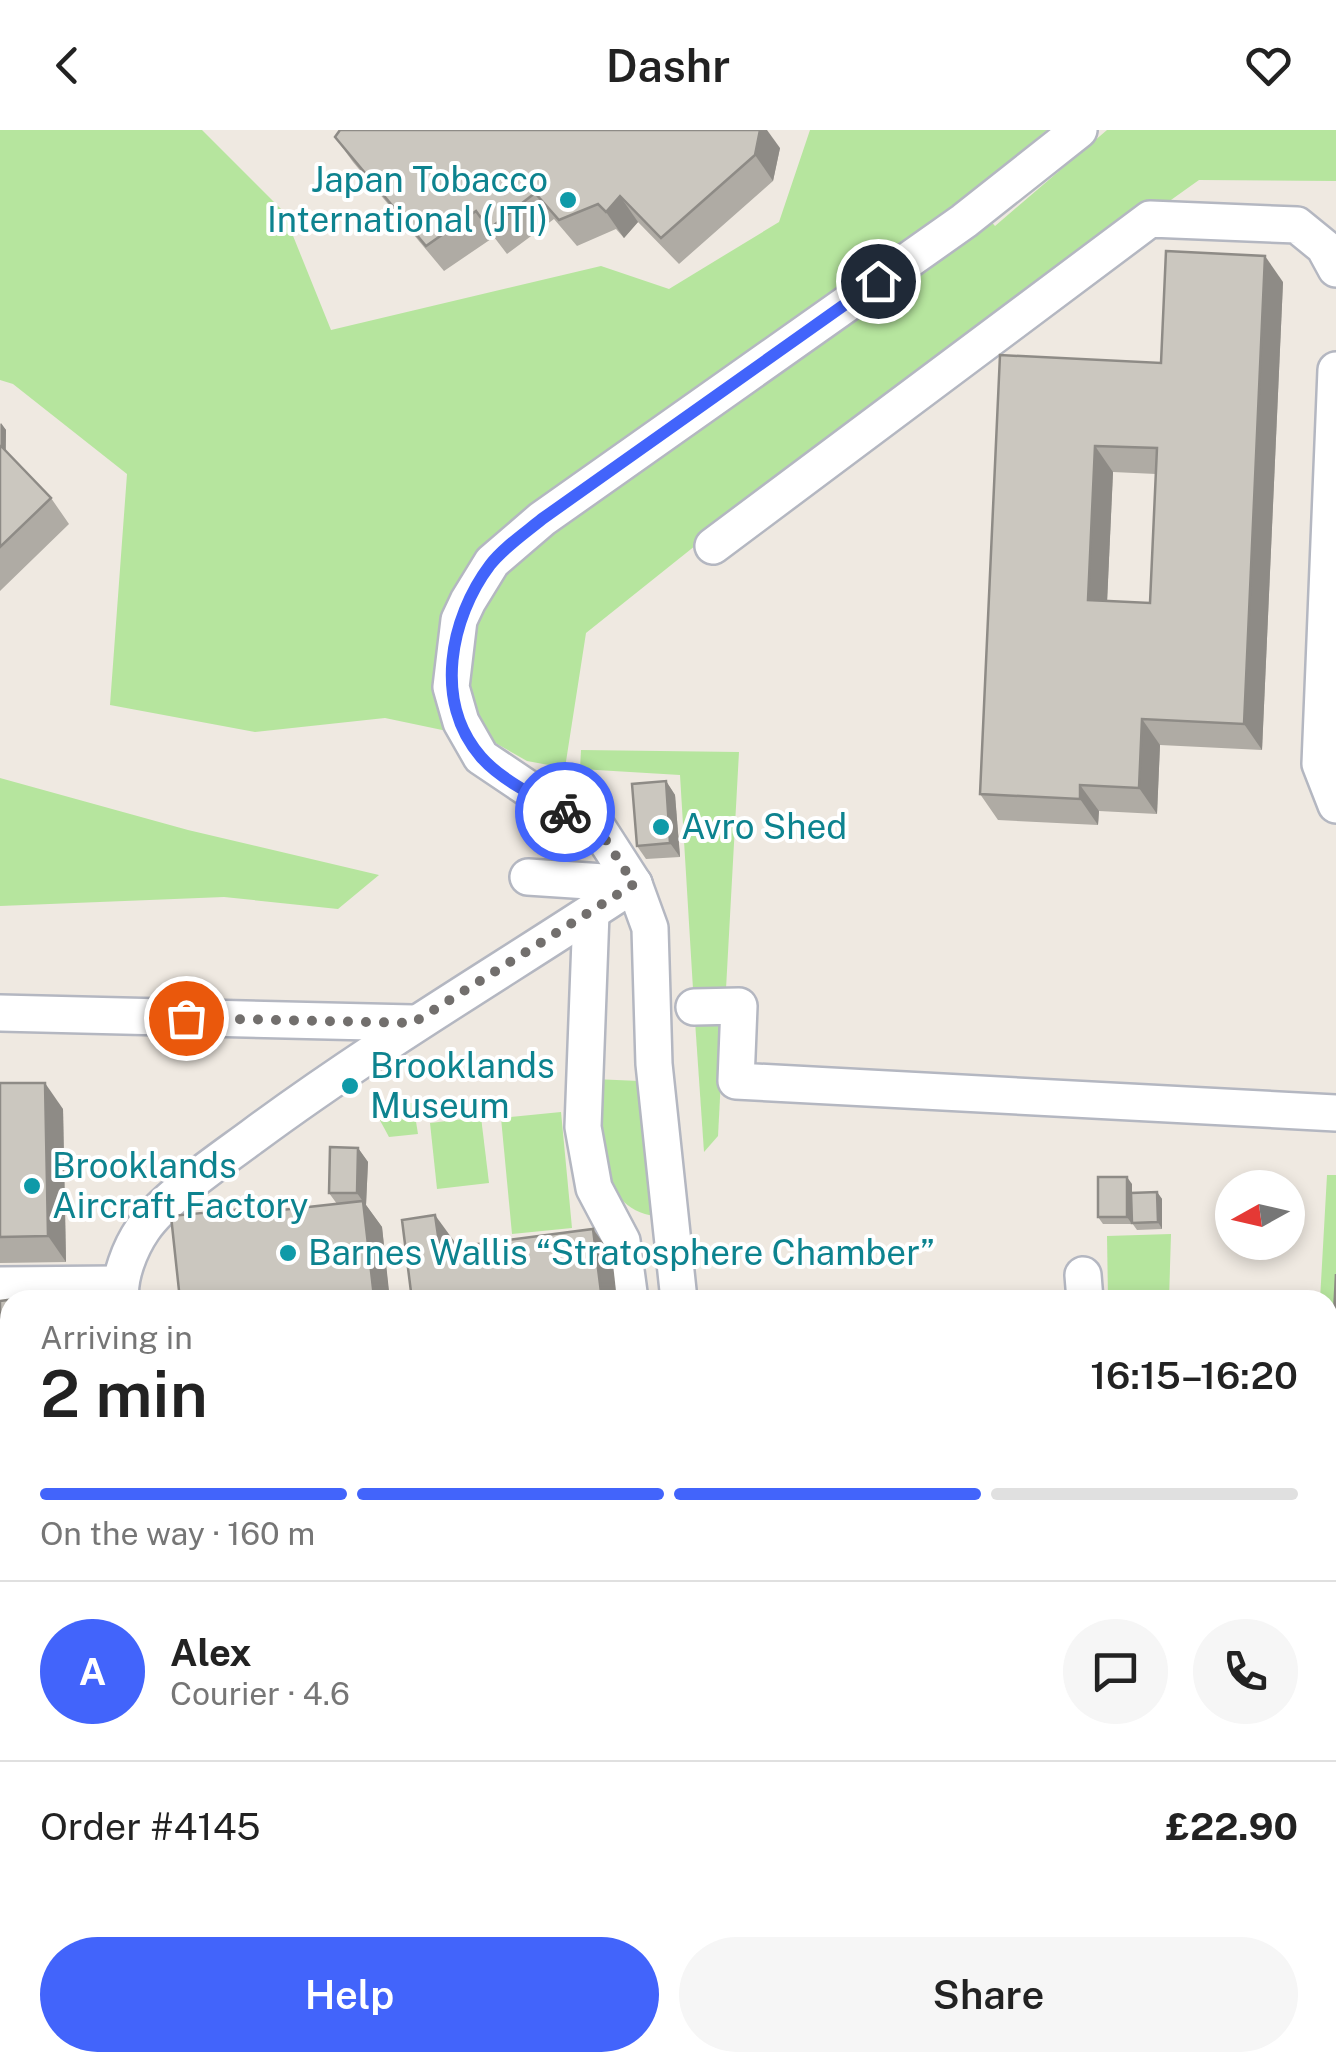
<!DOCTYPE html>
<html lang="en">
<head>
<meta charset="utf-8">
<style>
  body { margin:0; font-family:"Public Sans",sans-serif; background:#f6f6f6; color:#222; height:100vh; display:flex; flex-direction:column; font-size:38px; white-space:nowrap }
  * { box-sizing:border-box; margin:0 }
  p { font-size:32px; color:#767676 }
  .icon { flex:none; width:55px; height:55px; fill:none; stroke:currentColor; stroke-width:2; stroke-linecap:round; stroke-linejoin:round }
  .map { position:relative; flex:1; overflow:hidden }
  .side { position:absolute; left:0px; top:1160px; width:1338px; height:782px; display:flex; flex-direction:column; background:#fff; border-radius:30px 30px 0 0; box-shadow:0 5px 15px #0003 }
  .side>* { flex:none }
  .needle { width:65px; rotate:262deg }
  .tools { position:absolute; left:1215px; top:1040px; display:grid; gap:20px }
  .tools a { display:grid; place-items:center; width:90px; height:90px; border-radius:50%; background:#fff; box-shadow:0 5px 15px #0003; font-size:50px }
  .pin { position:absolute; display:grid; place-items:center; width:85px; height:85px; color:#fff; margin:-42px; border:5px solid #fff; border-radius:50%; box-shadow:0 2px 10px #0007 }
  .courier { position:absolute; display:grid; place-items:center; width:100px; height:100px; margin:-50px; border:8px solid #4264fb; border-radius:50%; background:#fff; color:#222; box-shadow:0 2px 12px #0007 }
  .head em { font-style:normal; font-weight:600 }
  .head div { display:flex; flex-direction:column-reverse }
  .head { display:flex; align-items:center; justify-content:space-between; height:170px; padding:0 40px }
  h1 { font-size:65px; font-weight:600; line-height:75px }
  .bar { display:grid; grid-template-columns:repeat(4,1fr); gap:15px 10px; align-content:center; height:120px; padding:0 40px }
  .bar i { height:12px; border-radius:8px; background:#e0e0e0 }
  .bar .on { background:#4264fb }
  .bar p { grid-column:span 4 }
  .line { display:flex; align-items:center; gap:25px; padding:0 40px; border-top:2px solid #e0e0e0 }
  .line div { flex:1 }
  .round { display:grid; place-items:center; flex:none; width:105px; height:105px; border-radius:52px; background:#f6f6f6 }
  .primary-button { display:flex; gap:20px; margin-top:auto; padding:20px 40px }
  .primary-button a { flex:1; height:115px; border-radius:60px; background:#4264fb; color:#fff; font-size:40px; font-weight:600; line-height:115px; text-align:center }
  .primary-button a+a { background:#f6f6f6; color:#222 }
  header { display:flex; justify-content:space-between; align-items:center; height:130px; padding:0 40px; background:#fff; font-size:45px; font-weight:600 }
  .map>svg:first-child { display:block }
</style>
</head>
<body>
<header><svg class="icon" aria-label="back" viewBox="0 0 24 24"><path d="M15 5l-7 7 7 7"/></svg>Dashr<svg class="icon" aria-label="heart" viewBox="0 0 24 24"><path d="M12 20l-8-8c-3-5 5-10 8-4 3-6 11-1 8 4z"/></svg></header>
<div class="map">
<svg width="1336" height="1942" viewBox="0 0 1336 1942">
  <rect width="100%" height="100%" fill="#efe9e1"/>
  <g fill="#b6e59e">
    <path d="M0 0H202L283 81 331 200 601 136 669 159 779 92 810 0H1047L968 65 995 96 1107 0H1336V51L1199 50 770 356 586 503 565 638 527 631 490 610 385 588 255 602 110 575 127 344 13 254 0 250Z"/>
    <path d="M581 620 739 622 726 859H693L680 645 580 639Z"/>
    <path d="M0 648 188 700 379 745 338 779 224 767 0 776Z"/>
    <path d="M695 891 724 892 718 1006 704 1022Z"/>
    <path d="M593 949 640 951 656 1086C594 1080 599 995 593 949Z"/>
    <path d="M370 972 413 973 418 1004 389 1007Z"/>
    <path d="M561 982 572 1098 512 1104 501 988Z"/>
    <path d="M481 987 489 1053 437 1059 430 993Z"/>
    <path d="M1327 1045H1336V1220H1328V1170H1320Z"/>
    <path d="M1171 1104 1169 1170H1108L1107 1106Z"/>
    <path d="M10 1792V1932L28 1933 18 1942H0V1794Z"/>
  </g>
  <path fill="#75cff0" d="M93 1933V1932L417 1933 387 1942H60Z"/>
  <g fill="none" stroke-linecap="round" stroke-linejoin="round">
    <path stroke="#75cff0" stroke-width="10" d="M52 1939 53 1942"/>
    <g stroke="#b4b7c1" stroke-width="40">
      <g id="minor">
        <path d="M1336 240 1320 634 1336 675"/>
        <path d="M713 416 1150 89 1297 95 1324 117 1336 139"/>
        <path d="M528 747 634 754"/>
        <path d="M591 783 583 997 594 1058 622 1111 630 1170"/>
        <path d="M694 877 739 876 736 951 1336 983"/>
        <path d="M0 883 413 893"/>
        <path d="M1083 1145 1085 1170"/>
        <path d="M0 1155 119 1154"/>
        <path d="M121 1170C118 1148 130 1118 143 1099 164 1068 222 1029 253 1006 376 915 507 838 634 754"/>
        <path d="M679 1170 654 934 650 798 634 754 598 698 560 680 481 627 461 592 451 557 459 490 468 471 492 432 542 389 964 91 1079 0"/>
        <path d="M0 1343 10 1342"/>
        <path d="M486 1932 489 1942"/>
        <path d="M675 1932 681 1942"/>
        <path d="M562 1942 582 1932"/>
      </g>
    </g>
    <use href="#minor" stroke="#fff" stroke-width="35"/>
  </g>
  <g fill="#afaba4" fill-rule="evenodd">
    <path d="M335 7 780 18 773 51 679 134 638 92 624 108 616 99 577 116 554 89 507 124 494 107 444 141 353 32Z"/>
    <path d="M1283 152 1262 620 1160 615 1157 684 1099 681 1098 695 998 690 980 664 1000 225 1161 233ZM1113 342 1156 344 1150 473 1107 471Z"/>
    <path d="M0 293 6 300V321L51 368 69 394 0 461Z"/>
    <path d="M666 651 675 665 680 727 646 729 637 716Z"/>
    <path d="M0 953 63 979 66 1132 0 1133Z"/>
    <path d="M358 1018 368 1032 366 1075 382 1097 389 1165 398 1164 402 1170H180L252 1078 256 1083 337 1074 329 1063Z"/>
    <path d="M1132 1054V1063L1157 1062 1162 1069V1099L1137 1100 1132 1093V1074V1094H1103L1098 1087Z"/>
    <path d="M1336 1144V1394L1328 1382V1223L1332 1224Z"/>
    <path d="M10 1170V1308H0V1171Z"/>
  </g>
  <g fill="#8e8b86">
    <path d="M760 0H767L780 18 773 51 755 25Z"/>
    <path d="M620 66 638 92 624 108 606 82Z"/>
    <path d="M1265 126 1283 152 1262 620 1244 594Z"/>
    <path d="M1 293 6 300 5 346 1 339Z"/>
    <path d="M1095 316 1113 342 1106 496 1088 470Z"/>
    <path d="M1142 589 1160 615 1157 684 1139 658Z"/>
    <path d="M666 651 675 665 680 727 670 713Z"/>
    <path d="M1080 655 1099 681 1098 695 1080 669Z"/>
    <path d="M45 953 63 979 66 1132 48 1106Z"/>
    <path d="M358 1018 368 1032 366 1075 382 1097 390 1170 374 1167 364 1073 357 1063Z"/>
    <path d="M1127 1047 1132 1054V1094L1127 1087Z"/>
    <path d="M1157 1062 1162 1069V1099L1158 1092Z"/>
    <path d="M435 1085 454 1111 458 1145 440 1119Z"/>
    <path d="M593 1099 612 1125 617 1170H602Z"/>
    <path d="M819 1932H824L823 1942H818Z"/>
  </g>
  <g fill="#cbc7bf" stroke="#8e8b86" stroke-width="2.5" fill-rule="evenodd">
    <path d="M340 0H760L755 25 661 108 620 66 606 82 598 74 559 90 535 63 489 99 476 81 426 116 335 7Z"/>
    <path d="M1166 121 1265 126 1244 594 1142 589 1139 658 1080 655V669L980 664 1000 225 1161 233ZM1095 316 1157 318 1150 473 1088 470Z"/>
    <path d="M1 316 51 368 0 417V317Z"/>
    <path d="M666 651 670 713 637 716 632 654Z"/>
    <path d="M0 953H45L48 1106 0 1107Z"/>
    <path d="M330 1017 358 1018 357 1063H329Z"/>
    <rect x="1098" y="1047" width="29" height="40"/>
    <path d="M1157 1062 1158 1092 1132 1093 1131 1063Z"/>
    <path d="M363 1071 374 1167 398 1164V1170H180L171 1086 252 1078 253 1083Z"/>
    <path d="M435 1085 440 1119 593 1099 602 1170H412L402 1090Z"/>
    <path d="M1336 1144V1379L1328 1378 1329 1284H1328V1223L1332 1224Z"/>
    <path d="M709 1163 755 1164V1170H709Z"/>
    <path d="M763 1165 1039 1170H763Z"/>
    <path d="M22 1168V1170H10V1286L0 1288V1171Z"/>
    <path d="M778 1932H819L818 1942H777Z"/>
  </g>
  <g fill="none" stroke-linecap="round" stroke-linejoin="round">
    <path stroke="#726f6d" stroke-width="10" stroke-dasharray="0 18" d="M186 888 413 893 634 754 598 698 565 682"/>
    <path stroke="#4264fb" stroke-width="12" d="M565 682C538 668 501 650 481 627 433 572 450 488 490 435 503 418 525 403 542 389L878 151"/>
  </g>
  <g fill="#0f9aa8" stroke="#fff" stroke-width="4">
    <circle cx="568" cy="70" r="10"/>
    <circle cx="661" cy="697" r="10"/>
    <circle cx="350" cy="956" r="10"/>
    <circle cx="32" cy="1056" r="10"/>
    <circle cx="288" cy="1123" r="10"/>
  </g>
  <g text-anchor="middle" stroke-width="8" stroke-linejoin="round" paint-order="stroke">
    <g font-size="35" fill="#0d838f" stroke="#fff" text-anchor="start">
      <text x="548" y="62" text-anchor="end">Japan Tobacco<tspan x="548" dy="40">International (JTI)</tspan></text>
      <text x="681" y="709">Avro Shed</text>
      <text x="370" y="948">Brooklands<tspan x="370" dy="40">Museum</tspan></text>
      <text x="52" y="1048">Brooklands<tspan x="52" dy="40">Aircraft Factory</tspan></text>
      <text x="308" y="1135">Barnes Wallis “Stratosphere Chamber”</text>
    </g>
  </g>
</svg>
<div class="tools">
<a><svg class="needle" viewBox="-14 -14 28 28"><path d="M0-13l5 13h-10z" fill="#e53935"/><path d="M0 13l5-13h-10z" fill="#767676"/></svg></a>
</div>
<div class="pin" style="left:186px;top:888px;background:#ea580c"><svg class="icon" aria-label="bag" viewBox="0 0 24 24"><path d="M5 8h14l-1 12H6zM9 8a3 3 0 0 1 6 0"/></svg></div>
<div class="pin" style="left:878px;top:151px;background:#1f2937"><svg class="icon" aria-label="home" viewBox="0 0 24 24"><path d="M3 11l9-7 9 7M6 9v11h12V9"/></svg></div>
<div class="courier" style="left:565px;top:682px"><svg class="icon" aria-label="bike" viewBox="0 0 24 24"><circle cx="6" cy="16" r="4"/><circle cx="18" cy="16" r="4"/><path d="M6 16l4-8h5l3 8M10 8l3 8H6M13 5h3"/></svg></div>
<section class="side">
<div class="head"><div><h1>2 min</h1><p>Arriving in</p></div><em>16:15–16:20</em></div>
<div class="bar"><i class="on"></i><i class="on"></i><i class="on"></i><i></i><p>On the way · 160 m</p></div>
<div class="line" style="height:180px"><b class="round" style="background:#4264fb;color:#fff">A</b><div><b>Alex</b><p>Courier · 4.6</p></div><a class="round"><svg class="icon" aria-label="chat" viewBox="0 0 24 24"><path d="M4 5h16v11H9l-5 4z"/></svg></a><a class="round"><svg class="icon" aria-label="phone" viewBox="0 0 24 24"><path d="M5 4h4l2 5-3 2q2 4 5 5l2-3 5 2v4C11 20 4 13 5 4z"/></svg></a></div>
<div class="line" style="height:130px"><div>Order #4145</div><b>£22.90</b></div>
<div class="primary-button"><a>Help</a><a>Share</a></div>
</section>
</div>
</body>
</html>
